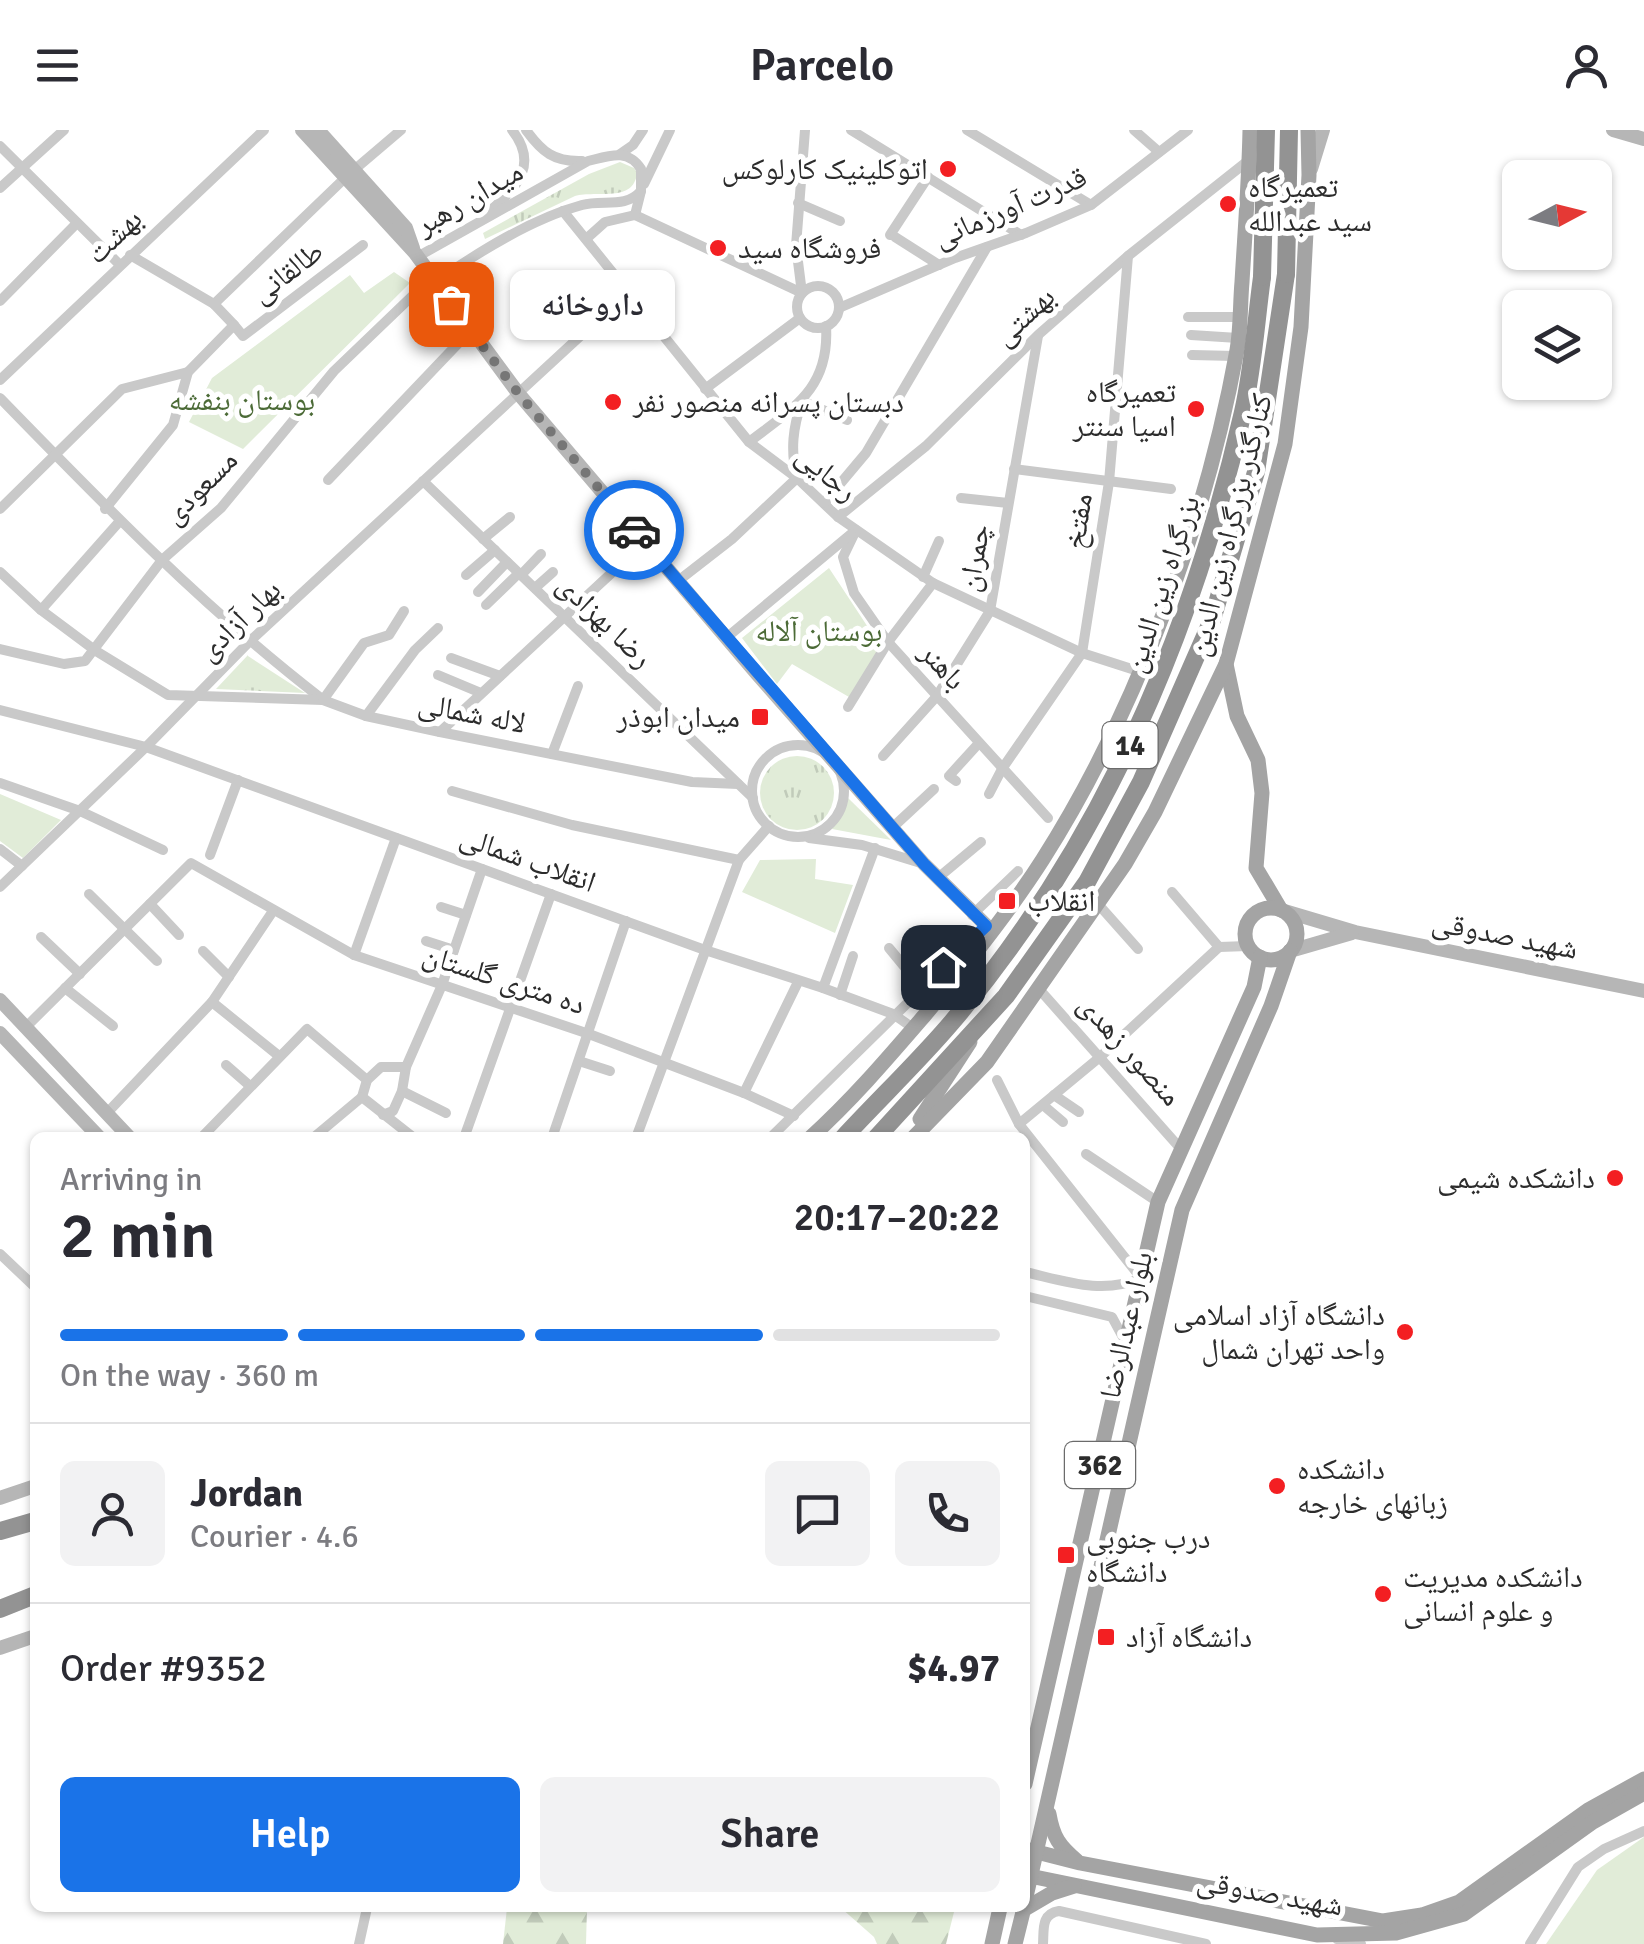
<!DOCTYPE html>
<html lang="en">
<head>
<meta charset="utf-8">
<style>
  body { margin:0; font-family:Signika,"Noto Naskh Arabic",sans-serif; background:#f2f2f3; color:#2b2b33; height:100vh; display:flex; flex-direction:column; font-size:38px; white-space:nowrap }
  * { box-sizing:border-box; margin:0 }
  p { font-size:32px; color:#7c7c81 }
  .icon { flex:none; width:55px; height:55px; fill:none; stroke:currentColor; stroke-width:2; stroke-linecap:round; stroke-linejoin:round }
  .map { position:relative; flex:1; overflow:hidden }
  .sheet { position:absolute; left:30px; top:1002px; width:1000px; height:780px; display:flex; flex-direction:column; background:#fff; border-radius:15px; box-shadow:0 2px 8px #0004 }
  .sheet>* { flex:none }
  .needle { width:65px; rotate:83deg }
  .controls { position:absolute; left:1502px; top:30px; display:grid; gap:20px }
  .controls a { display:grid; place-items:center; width:110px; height:110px; border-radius:15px; background:#fff; box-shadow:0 2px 8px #0004; font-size:50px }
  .pin { position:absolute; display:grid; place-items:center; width:85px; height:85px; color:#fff; margin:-42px; border-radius:20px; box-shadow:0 5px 15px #0006 }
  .courier { position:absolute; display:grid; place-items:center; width:100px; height:100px; margin:-50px; border:8px solid #1a73e8; border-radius:50%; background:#fff; color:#222; box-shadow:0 2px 12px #0007 }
  .bubble { position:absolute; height:70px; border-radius:15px; background:#fff; box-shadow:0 2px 8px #0004; font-size:32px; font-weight:600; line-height:70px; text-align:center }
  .summary em { font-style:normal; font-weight:600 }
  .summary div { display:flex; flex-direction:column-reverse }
  .summary { display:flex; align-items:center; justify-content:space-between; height:170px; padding:0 30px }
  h1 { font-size:65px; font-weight:600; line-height:75px }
  .bar { display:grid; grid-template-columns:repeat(4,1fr); gap:15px 10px; align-content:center; height:120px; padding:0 30px }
  .bar i { height:12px; border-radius:8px; background:#e1e1e2 }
  .bar .active { background:#1a73e8 }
  .bar p { grid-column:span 4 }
  .line { display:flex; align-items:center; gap:25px; padding:0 30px; border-top:2px solid #e1e1e2 }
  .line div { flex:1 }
  .round { display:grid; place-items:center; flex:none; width:105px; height:105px; border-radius:15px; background:#f2f2f3 }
  .primary-button { display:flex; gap:20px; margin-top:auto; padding:20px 30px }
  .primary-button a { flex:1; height:115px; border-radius:15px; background:#1a73e8; color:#fff; font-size:40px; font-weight:600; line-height:115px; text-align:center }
  .primary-button a+a { background:#f2f2f3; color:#2b2b33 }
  header { display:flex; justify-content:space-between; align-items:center; height:130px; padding:0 30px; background:#fff; font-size:45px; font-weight:600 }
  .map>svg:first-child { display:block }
</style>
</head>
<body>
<header><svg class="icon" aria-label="menu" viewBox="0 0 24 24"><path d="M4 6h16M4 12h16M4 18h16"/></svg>Parcelo<svg class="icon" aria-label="person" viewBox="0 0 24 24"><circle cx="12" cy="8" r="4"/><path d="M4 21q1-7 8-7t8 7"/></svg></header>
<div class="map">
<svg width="1644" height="1814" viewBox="0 0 1644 1814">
  <defs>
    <pattern id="grass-tufts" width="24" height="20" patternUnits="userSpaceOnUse" patternTransform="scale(2.5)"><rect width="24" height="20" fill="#e1ecd8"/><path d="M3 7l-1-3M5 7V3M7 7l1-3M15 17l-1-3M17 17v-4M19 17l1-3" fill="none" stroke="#c1cbba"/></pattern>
    <pattern id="forest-firs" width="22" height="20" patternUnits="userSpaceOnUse" patternTransform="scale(2.5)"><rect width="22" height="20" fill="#e1ecd8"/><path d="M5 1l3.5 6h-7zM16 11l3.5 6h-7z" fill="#c1cbba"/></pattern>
  </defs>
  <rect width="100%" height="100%" fill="#fff"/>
  <g fill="url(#grass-tufts)">
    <path d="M620 32 634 38 637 43C634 73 597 60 575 66L485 109 483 103 589 44Z"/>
    <path d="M248 525V526L305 563 216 559Z"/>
    <circle cx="797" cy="663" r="37"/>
  </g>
  <g fill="url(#forest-firs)">
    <path d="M507 1778H587L586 1814H503Z"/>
    <path d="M841 1778H955L946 1814H877L874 1807Z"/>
  </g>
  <g fill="#e1ecd8">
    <path d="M394 142 410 153 243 319 189 292 212 248 350 145 364 163Z"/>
    <path d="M829 438 881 517 849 567 792 534 777 554 742 508Z"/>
    <path d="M0 664 61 690 23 728 0 711Z"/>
    <path d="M848 668 891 710 832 699Z"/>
    <path d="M816 729 815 749 853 755 835 803 742 762 760 730Z"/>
    <path d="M1644 1707V1814H1546L1597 1740Z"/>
  </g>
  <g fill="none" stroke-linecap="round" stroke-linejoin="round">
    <g stroke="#c9c9c9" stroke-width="10">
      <path d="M526 0C542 22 554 32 582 31"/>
      <path d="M851 0 1021 105"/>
      <path d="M967 0 1091 75"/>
      <path d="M1134 0 1159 22"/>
      <path d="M0 16 120 135"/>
      <path d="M620 24 633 15 643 0"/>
      <path d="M354 40 401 0"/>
      <path d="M644 54 670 0"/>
      <path d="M0 58 64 0"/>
      <path d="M641 61 635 85 802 163"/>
      <path d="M798 73 840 91"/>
      <path d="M492 79C519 56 538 33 512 0"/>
      <path d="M563 81 749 312 797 348 838 387 933 453 1082 523 1138 541"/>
      <path d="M890 105 928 47"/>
      <path d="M895 107 939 135"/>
      <path d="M586 109 605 92 635 85"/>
      <path d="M130 125 214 174 234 195"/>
      <path d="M417 127 588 31C609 26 628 18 641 39V61C625 79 603 69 582 75 531 89 479 122 435 152"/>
      <circle cx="818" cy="177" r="21"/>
      <path d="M802 163 796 116 805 0"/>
      <path d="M0 171 77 93"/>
      <path d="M214 174 346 47"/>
      <path d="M839 178 955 128 1026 103 1091 75 1188 0"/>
      <path d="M1188 187H1239"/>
      <path d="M1191 205 1238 208"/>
      <path d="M1192 225 1235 226"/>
      <path d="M0 250 264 0"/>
      <path d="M705 259 800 188"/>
      <path d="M0 268C103 374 205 479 322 569"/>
      <path d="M749 312C793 278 830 259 826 196"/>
      <path d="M1014 339 1171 359"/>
      <path d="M328 350 470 201"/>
      <path d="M423 351 753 668"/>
      <path d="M961 368 1008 373"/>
      <path d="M824 373 866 323 987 117"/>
      <path d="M0 379 122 259 188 242"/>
      <path d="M105 379 173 295 188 242 234 195 243 206 363 115"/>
      <path d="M838 387 926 316 1038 205 1128 126 1249 30"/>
      <path d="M856 400 843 427 854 463 888 512 1048 688"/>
      <path d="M483 409 510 387"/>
      <path d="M0 442 41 480 96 521 168 565 323 570 366 586 440 602 692 652 738 654"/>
      <path d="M466 445 495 420"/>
      <path d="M521 445 541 424"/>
      <path d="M923 447 939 411"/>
      <path d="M678 451 732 409 797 348C790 320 793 297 802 271L847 290"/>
      <path d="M535 458 553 442"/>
      <path d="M478 462 507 432"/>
      <path d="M486 475 519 443"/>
      <path d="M41 480 119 392"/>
      <path d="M726 508 851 404"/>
      <path d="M0 519 64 534 85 531 162 430 221 378 334 241 431 148"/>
      <path d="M451 528 500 546"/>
      <path d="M438 545 481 563"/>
      <path d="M323 570 364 513 389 505 404 481"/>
      <path d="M848 577 888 512 933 453"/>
      <path d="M0 580 146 617 705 820 823 858 893 884 913 898"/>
      <path d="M366 586 415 520 438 498"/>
      <path d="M440 602 645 412"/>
      <circle cx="798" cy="661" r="46"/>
      <path d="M552 624 578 556"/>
      <path d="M883 626 937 566 990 481 1038 206"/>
      <path d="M956 651 949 646 979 613"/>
      <path d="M0 653 80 681 163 720"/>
      <path d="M452 661 572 695 739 730"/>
      <path d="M989 664 1002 639 1082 523 1109 352 1128 126"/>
      <path d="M892 698 934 659"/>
      <path d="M809 708 862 715 924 734"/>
      <path d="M0 719 22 736"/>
      <path d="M210 725 238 650"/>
      <path d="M939 747 981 712"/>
      <path d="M0 757 146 617 249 512 628 162"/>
      <path d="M1172 762 1219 817"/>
      <path d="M89 764 157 831"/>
      <path d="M150 774 179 805"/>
      <path d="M1098 774 1138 819"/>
      <path d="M441 777 466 785"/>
      <path d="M972 785 1018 741"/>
      <path d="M41 807 80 844"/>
      <path d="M426 811 454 820"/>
      <path d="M1219 817 1248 816"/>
      <path d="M889 818 922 858"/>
      <path d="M203 821 229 847"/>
      <path d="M354 825 396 708"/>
      <path d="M65 858 113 896"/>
      <path d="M823 858 875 718"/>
      <path d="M1039 859 1180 1018"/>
      <path d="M840 865 853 826"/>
      <path d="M212 872 279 926"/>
      <path d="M26 897 191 733 354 825 589 904 744 963 794 986"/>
      <path d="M579 931 610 941"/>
      <path d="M226 935 250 956"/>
      <path d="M406 937H381L367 950 362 967 414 1008"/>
      <path d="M997 950 1019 994 1141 1148C1103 1165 1065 1151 1025 1142"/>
      <path d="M402 961 446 983"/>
      <path d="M744 963 798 852"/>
      <path d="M1054 965 1079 982"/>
      <path d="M1043 975 1063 992"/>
      <path d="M107 983 212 872 273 781"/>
      <path d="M383 985 393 981 402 961 406 937 442 855 482 739"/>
      <path d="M1019 994 1100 927 1219 817"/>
      <path d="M201 1008 307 899 367 950"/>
      <path d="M313 1008 362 967"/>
      <path d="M464 1008 551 764"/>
      <path d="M552 1008 626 791"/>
      <path d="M636 1008 739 730 769 696"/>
      <path d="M770 1008 986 796"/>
      <path d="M1086 1024 1158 1072"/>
      <path d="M0 1124 35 1157"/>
      <path d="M1025 1166 1112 1187 1126 1213"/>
      <path d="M1337 1809 1361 1814"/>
      <path d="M359 1814 367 1778"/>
      <path d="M1043 1814C1044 1799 1041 1784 1059 1781L1206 1814"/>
      <path d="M1530 1814 1578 1737 1604 1719 1644 1701"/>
    </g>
    <g stroke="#b6b6b6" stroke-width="14">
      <path d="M302 0 415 123 518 263 757 544 924 734 992 801"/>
      <path d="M318 0 406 98 413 118"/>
      <path d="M1613 0 1644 9"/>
      <path d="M1311 39 1323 0"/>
      <path d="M1281 780 1355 802 1644 861"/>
      <path d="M1290 821 1352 803"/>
      <path d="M0 870 130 1008"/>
      <path d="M0 903 100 1008"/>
      <path d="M0 1368 35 1356"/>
      <path d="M0 1518 35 1506"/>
    </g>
    <g stroke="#a4a4a4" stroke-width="15">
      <path d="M1226 534 1237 586 1258 630 1262 663 1256 738 1281 780"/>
      <circle cx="1271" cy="804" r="26"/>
      <path d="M920 989 970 912"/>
      <path d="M810 1008C852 970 887 929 924 886 966 836 1008 784 1043 729 1137 581 1206 391 1237 220 1241 198 1240 174 1242 152 1245 101 1249 51 1250 0"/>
      <path d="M913 1008 987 932 1125 734 1155 682 1226 534 1285 314 1301 197 1309 45 1308 0"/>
      <path d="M1025 1654 1158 1072 1254 857 1260 827"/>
      <path d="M1049 1684C1053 1707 1059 1716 1077 1731"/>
      <path d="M1025 1719 1080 1733 1383 1791 1422 1785 1459 1772 1588 1680 1644 1649"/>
      <path d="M1025 1745 1317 1805 1396 1803 1464 1784 1593 1692 1644 1663"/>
      <path d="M1025 1771 1182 1080 1271 876 1290 821"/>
      <path d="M1023 1780 1052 1763 1074 1756"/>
      <path d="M992 1814 1000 1778"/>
      <path d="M1015 1814 1024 1778"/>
    </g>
    <g stroke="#939393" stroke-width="18">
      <path d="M843 1008C879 969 918 932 952 892 1101 716 1192 505 1243 282 1253 238 1256 191 1262 147"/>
      <path d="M876 1008 1006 866 1087 752 1141 652 1212 490 1256 342 1286 144"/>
      <path d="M0 1401 35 1391"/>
      <path d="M0 1479 35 1465"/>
    </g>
    <g stroke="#939393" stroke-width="18">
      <path d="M1286 144 1289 0"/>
      <path d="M1262 147 1266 0"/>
    </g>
  </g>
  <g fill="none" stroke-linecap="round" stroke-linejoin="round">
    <path stroke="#767676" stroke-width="10" stroke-dasharray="0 18" d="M451 174 518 263 634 400"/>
    <path stroke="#1a73e8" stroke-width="12" d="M634 400 924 734 986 796 943 837"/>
  </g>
  <g fill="#f31f22" stroke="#fff" stroke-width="4">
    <circle cx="948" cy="39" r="10"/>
    <circle cx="1228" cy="74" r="10"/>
    <circle cx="718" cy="118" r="10"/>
    <circle cx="613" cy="272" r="10"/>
    <circle cx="1196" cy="279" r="10"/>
    <rect x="750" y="577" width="20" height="20" rx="5"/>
    <rect x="997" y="761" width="20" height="20" rx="5"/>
    <circle cx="1615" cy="1048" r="10"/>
    <circle cx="1405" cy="1202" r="10"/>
    <circle cx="1277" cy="1356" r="10"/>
    <rect x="1056" y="1415" width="20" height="20" rx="5"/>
    <circle cx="1383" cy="1464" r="10"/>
    <rect x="1096" y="1497" width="20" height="20" rx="5"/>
  </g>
  <g text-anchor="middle" stroke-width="10" stroke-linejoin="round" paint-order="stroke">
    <g fill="#fff" stroke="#6b6b6b" stroke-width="2.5">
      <rect x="1102.5" y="592" width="55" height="46" rx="8"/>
      <rect x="1065" y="1312" width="70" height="46" rx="8"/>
    </g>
    <g font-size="28" font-weight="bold" fill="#2c2c2c">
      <text x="1130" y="625">14</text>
      <text x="1100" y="1345">362</text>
    </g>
    <g font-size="30" fill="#2c2c2c" stroke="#fff" text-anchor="start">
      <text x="928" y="49" text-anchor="end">اتوکلینیک کارلوکس</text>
      <text x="1248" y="67">تعمیرگاه<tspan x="1248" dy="34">سید عبدالله</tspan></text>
      <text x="738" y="128">فروشگاه سید</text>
      <text x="1176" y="272" text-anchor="end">تعمیرگاه<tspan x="1176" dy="34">اسیا سنتر</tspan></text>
      <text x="633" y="282">دبستان پسرانه منصور نفر</text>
      <text x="740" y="597" text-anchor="end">میدان ابوذر</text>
      <text x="1027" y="781">انقلاب</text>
      <text x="1595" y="1058" text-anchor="end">دانشکده شیمی</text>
      <text x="1385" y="1195" text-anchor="end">دانشگاه آزاد اسلامی<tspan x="1385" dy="34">واحد تهران شمال</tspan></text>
      <text x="1297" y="1349">دانشکده<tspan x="1297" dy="34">زبانهای خارجه</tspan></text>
      <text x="1086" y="1418">درب جنوبی<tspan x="1086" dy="34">دانشگاه</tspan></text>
      <text x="1403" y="1457">دانشکده مدیریت<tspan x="1403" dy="34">و علوم انسانی</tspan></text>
      <text x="1126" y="1517">دانشگاه آزاد</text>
    </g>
    <g font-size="30" fill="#2c2c2c" stroke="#fff">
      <text transform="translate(469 68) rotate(-30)" y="10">میدان رهبر</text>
      <text transform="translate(1010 77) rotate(-23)" y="10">قدرت آورزمانی</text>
      <text transform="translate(114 106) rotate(-44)" y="10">بهشت</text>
      <text transform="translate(287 142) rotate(-37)" y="10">طالقانی</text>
      <text transform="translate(1024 186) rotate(-43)" y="10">بهشتی</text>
      <text transform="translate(827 343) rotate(40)" y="10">رجایی</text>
      <text transform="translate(200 357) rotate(-45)" y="10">مسعودی</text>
      <text transform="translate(1078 391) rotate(-81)" y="10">مفتخ</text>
      <text transform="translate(1230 395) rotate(-76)" y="10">کنارگذر بزرگراه زین الدین</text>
      <text transform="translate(974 428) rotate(-80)" y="10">چمران</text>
      <text transform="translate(1162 454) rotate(-72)" y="10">بزرگراه زین الدین</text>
      <text transform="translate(239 490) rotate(-44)" y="10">بهار آزادی</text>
      <text transform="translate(605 491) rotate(44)" y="10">رضا بهزادی</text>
      <text transform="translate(943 536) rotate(48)" y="10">باهنر</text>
      <text transform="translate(472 583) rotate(11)" y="10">لاله شمالی</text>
      <text transform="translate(528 729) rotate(20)" y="10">انقلاب شمالی</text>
      <text transform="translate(1505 805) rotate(11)" y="10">شهید صدوقی</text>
      <text transform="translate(504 849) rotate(18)" y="10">ده متری گلستان</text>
      <text transform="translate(1130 920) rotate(48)" y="10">منصور زهدی</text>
      <text transform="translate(1126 1195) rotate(-77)" y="10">بلوار عبدالرضا</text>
      <text transform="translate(1270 1763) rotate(10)" y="10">شهید صدوقی</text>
    </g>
    <g font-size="30" fill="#4c6b37" stroke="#fff">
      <text x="242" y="280">بوستان بنفشه</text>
      <text x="819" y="511">بوستان آلاله</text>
    </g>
  </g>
</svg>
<div class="controls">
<a><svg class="needle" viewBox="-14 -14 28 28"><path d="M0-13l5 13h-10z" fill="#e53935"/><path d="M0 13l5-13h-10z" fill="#7c7c81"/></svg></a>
<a><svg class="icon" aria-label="layers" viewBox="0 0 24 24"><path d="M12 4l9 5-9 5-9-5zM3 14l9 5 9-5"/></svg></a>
</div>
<div class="pin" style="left:451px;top:174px;background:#ea580c"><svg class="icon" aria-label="bag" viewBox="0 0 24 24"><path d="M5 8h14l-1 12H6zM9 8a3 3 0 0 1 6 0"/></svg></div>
<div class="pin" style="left:943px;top:837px;background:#1f2937"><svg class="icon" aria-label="home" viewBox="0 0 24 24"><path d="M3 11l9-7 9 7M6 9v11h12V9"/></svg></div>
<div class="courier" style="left:634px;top:400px"><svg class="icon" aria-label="car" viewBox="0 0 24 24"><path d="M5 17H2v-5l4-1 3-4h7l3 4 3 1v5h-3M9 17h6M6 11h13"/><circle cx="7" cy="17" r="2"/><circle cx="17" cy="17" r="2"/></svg></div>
<div class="bubble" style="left:510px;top:140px;width:165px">داروخانه</div>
<section class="sheet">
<div class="summary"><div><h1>2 min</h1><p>Arriving in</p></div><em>20:17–20:22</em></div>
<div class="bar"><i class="active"></i><i class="active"></i><i class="active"></i><i></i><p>On the way · 360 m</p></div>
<div class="line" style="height:180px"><a class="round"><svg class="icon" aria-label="person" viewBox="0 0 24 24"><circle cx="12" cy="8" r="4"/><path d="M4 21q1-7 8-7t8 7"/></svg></a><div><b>Jordan</b><p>Courier · 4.6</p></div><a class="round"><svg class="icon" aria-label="chat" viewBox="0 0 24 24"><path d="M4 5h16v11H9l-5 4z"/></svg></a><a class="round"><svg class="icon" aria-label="phone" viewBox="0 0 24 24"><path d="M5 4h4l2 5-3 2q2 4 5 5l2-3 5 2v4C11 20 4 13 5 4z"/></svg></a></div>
<div class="line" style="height:130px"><div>Order #9352</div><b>$4.97</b></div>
<div class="primary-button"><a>Help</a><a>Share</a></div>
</section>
</div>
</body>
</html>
